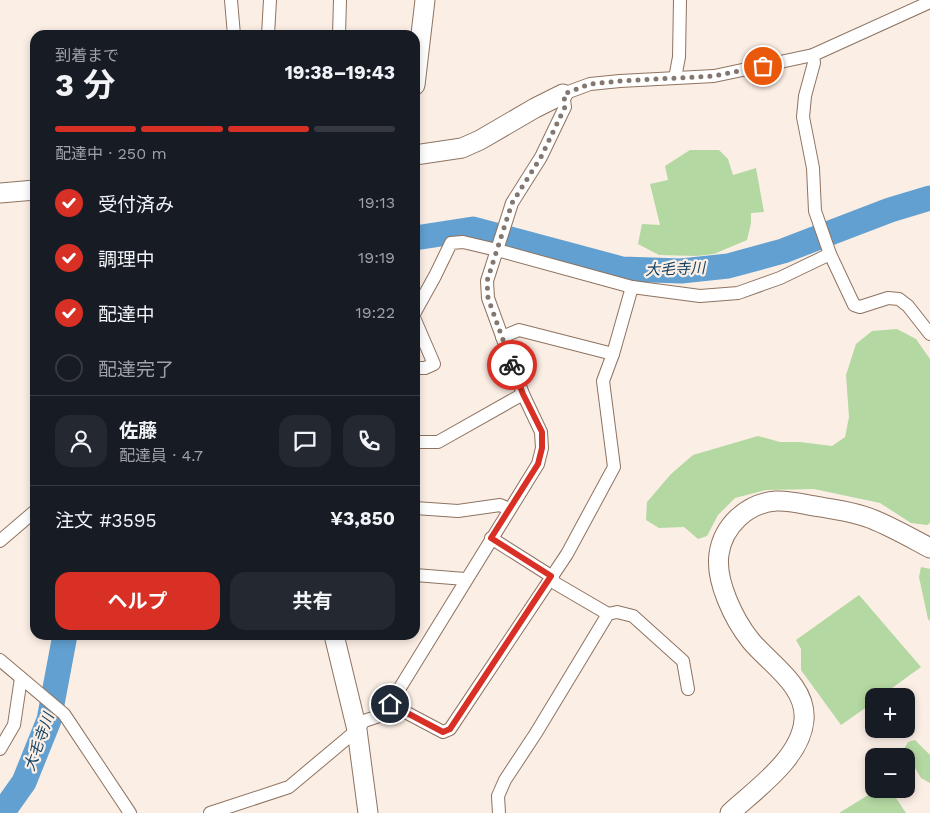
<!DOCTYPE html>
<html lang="ja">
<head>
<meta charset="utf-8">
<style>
  body { margin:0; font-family:"Work Sans","Noto Sans JP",sans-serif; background:#242831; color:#f1f3f6; height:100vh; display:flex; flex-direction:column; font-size:19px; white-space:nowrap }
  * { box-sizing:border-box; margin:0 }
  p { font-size:16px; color:#9ea1a6 }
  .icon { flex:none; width:28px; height:28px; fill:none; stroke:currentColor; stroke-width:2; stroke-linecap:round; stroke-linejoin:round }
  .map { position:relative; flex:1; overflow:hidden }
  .drawer { position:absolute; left:30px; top:30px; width:390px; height:610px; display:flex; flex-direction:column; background:#171b24; border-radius:15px; box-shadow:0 2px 8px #0003 }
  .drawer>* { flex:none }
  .tools { position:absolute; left:865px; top:688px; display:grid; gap:10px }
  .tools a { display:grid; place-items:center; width:50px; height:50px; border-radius:10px; background:#171b24; box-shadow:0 2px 8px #0003; font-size:25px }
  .pin { position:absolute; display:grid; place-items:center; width:42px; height:42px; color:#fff; margin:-21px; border:2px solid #fff; border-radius:50%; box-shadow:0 1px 5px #0007 }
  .courier { position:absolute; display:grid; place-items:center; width:50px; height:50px; margin:-25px; border:4px solid #d93025; border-radius:50%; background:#fff; color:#222; box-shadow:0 1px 6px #0007 }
  .summary em { font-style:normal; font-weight:700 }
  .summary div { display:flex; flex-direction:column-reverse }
  .summary { display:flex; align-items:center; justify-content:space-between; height:85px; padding:0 25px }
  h1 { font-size:32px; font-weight:700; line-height:38px }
  .bar { display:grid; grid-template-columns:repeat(4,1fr); gap:8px 5px; align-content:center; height:60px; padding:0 25px }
  .bar i { height:6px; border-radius:4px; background:#363941 }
  .bar .active { background:#d93025 }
  .bar p { grid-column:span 4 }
  .line { display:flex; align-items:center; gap:12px; padding:0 25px; border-top:1px solid #363941 }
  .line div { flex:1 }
  .round { display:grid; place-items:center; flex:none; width:52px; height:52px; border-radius:15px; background:#242831 }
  ol { padding:0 25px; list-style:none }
  li { display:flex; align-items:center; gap:15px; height:55px }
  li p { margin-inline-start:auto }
  li .icon { padding:5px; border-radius:50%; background:#d93025; color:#fff; stroke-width:4 }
  li:last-child { color:#9ea1a6 }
  li i { width:28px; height:28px; border:2px solid #363941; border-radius:50% }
  .cta { display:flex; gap:10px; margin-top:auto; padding:10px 25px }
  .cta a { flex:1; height:58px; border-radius:15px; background:#d93025; color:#fff; font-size:20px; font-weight:700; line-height:58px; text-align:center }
  .cta a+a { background:#242831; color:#f1f3f6 }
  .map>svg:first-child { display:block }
</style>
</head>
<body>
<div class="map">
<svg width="930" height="813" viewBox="0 0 930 813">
  <rect width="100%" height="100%" fill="#fbeee5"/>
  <g fill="#b4d8a2">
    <path d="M690 150H719L728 159 733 175 756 168 764 212 751 213V223L747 240 714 254 696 256 659 255 638 244 642 224 660 225 650 184 668 180 665 166Z"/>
    <path d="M897 329 916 339 930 359V523L927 525 911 523 880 503 814 489 766 490 735 498 718 515 707 536 698 539 684 527 659 528 646 520 647 502 671 474 693 455 758 436 780 442H800L832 446 845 437 849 417 846 375 856 344 872 331Z"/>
    <path d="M921 567 930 569V621L928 619 919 577Z"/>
    <path d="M859 595 921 667 881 696H874V702L841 725 801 670V649L796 640Z"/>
    <path d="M915 740 930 755V783L921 778 904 749 908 742Z"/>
    <path d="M878 789H890L906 813H839Z"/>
  </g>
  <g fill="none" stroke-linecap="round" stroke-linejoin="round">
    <g stroke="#61a0d0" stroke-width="25">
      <path d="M415 238 473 229 622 269 681 271 728 266 783 251 890 210 930 198"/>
      <path d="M2 813 24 782 49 720 65 635"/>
    </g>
    <g stroke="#8f7360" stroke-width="14">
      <g id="street">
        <path d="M231 0 234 35"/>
        <path d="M268 35 270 0"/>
        <path d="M339 35 340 0"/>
        <path d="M813 55 814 63 805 96 803 117 813 168 815 211 830 254 854 305 860 307 888 298 899 299 908 306 930 334"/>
        <path d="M675 78 679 57 680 0"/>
        <path d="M415 312 435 276 451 243 463 242 497 250 632 287 700 296 738 293 780 278 830 254"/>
        <path d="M415 320 434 364 425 368H415"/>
        <path d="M502 337 519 330 613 354"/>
        <path d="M415 442H438L523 394"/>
        <path d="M415 508 458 511 500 505 509 509"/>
        <path d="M491 538 551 576 555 583 608 614"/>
        <path d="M0 541 35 511"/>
        <path d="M415 575 465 579"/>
        <path d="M0 660 64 714 130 813"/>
        <path d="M390 704 443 732 450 729 567 554 614 467 603 381 613 354 632 287"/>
        <path d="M0 749 14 725 21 678"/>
        <path d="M210 813 289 787 357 730 364 721 379 716 390 704 538 464 542 448 541 432 523 394 488 298 487 281 512 203 541 157 565 107 563 94 590 84 620 81 714 76 813 55 930 2"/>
        <path d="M499 813 498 796 505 780 536 733 608 614 617 612 633 616 683 661 688 689"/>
      </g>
    </g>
    <g stroke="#8f7360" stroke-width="21">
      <g id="secondary">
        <path d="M415 85 425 0"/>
        <path d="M415 155 462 148 480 140 535 108 563 94"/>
        <path d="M0 193 35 190"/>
        <path d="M334 635 357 730 368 813"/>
        <path d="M730 813C756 789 801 758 804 720 807 686 770 664 751 641 734 620 715 581 719 554 723 526 747 503 776 501 790 500 806 505 821 507 838 510 856 512 872 519 892 527 911 538 930 548"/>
      </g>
    </g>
    <use href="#street" stroke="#fff" stroke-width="12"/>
    <use href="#secondary" stroke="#fff" stroke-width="19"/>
  </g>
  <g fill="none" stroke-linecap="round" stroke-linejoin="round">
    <path stroke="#83776f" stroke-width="5" stroke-dasharray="0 9" d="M512 365 488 298 487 281 512 203 541 157 565 107 564 94 590 84 620 81 714 76 763 66"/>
    <path stroke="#d93025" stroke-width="6" d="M390 704 443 732 450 729 551 576 491 538 538 464 542 448V432L523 394 512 365"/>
  </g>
  <g text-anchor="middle" stroke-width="4.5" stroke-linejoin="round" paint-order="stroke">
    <g font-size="15" font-style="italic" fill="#134364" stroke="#fbeee5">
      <text transform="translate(675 269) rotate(-2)" y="5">大毛寺川</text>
      <text transform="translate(39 742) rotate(-70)" y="5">大毛寺川</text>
    </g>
  </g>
</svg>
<div class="tools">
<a>+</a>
<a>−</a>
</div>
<div class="pin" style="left:763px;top:66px;background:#ea580c"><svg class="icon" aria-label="bag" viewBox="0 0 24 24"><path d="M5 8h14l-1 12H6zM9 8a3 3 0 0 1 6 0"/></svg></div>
<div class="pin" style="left:390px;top:704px;background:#1f2937"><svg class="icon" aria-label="home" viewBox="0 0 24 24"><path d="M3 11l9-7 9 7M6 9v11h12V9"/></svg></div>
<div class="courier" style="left:512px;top:365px"><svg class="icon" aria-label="bike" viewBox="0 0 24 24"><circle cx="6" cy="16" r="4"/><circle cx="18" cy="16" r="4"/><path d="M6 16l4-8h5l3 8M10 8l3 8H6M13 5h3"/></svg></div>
<section class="drawer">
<div class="summary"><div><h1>3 分</h1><p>到着まで</p></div><em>19:38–19:43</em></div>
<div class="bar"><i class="active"></i><i class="active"></i><i class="active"></i><i></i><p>配達中 · 250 m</p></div>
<ol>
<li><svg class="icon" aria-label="check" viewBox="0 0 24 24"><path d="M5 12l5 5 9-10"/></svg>受付済み<p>19:13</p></li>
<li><svg class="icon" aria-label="check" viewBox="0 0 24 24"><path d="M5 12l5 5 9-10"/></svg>調理中<p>19:19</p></li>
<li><svg class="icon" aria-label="check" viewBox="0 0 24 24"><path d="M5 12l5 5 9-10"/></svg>配達中<p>19:22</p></li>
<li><i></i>配達完了</li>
</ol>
<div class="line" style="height:90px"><a class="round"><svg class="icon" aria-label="person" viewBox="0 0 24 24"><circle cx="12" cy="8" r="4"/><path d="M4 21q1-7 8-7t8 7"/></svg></a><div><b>佐藤</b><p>配達員 · 4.7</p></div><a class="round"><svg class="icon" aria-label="chat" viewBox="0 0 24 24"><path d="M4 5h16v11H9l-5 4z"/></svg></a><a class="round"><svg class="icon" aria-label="phone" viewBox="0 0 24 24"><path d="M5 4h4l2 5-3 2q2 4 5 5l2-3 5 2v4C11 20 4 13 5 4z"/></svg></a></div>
<div class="line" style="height:65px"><div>注文 #3595</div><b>¥3,850</b></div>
<div class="cta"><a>ヘルプ</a><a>共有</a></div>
</section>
</div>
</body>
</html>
